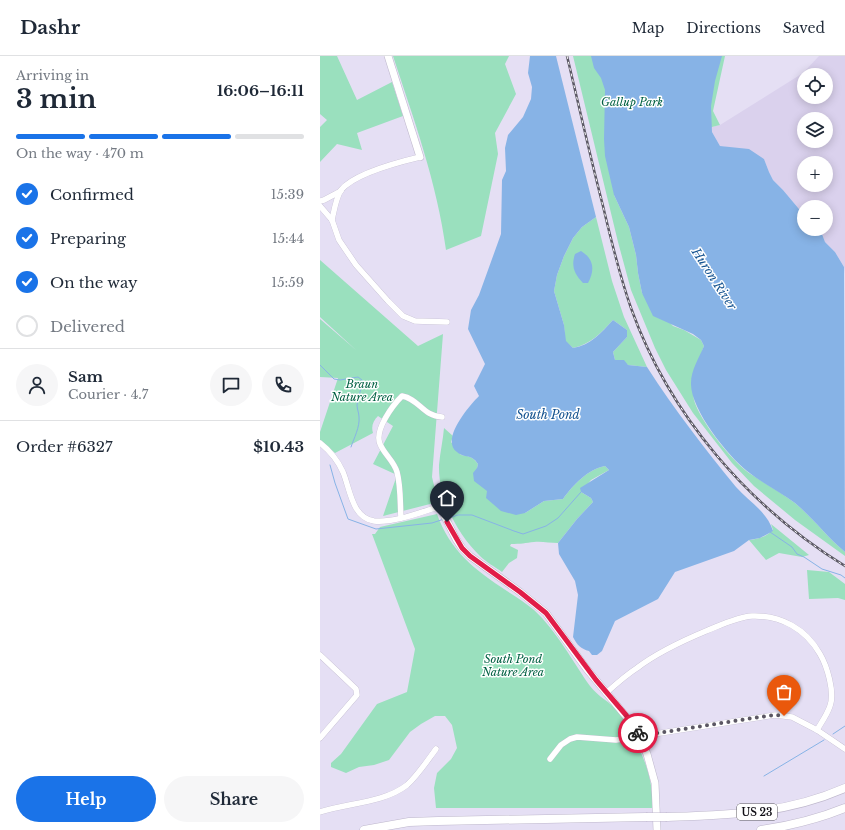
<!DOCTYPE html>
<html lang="en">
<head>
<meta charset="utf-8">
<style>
  body { margin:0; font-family:"Libre Baskerville",serif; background:#f6f6f7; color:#1f2937; height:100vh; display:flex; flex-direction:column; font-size:15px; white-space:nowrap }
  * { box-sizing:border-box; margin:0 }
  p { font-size:13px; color:#747a83 }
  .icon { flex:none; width:22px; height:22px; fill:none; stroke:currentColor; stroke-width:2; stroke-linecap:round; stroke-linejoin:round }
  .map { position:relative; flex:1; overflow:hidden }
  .panel { display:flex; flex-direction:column; background:#fff; width:320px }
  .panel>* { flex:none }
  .fabs { position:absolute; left:477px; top:12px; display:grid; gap:8px }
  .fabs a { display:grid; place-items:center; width:36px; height:36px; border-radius:50%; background:#fff; box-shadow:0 2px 10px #0003; font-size:20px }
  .pin { position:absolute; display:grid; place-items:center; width:34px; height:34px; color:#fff; margin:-41px -17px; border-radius:50% 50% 50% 0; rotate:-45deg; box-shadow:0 0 4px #0007 }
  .pin .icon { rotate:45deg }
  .courier { position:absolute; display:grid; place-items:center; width:40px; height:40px; margin:-20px; border:3px solid #e11d48; border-radius:50%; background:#fff; color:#222; box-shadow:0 1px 5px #0007 }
  .head em { font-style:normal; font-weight:700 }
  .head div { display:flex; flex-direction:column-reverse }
  .head { display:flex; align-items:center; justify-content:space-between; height:68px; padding:0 16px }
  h1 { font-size:26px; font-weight:700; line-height:30px }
  .bar { display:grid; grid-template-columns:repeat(4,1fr); gap:6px 4px; align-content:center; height:48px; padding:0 16px }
  .bar i { height:5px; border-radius:3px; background:#e0e1e3 }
  .bar .on { background:#1a73e8 }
  .bar p { grid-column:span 4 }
  .line { display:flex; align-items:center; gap:10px; padding:0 16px; border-top:1px solid #e0e1e3 }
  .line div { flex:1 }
  .round { display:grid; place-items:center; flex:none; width:42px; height:42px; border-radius:21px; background:#f6f6f7 }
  ol { padding:0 16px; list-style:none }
  li { display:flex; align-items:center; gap:12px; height:44px }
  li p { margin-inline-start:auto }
  li .icon { padding:4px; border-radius:50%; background:#1a73e8; color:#fff; stroke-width:4 }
  li:last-child { color:#747a83 }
  li i { width:22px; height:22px; border:2px solid #e0e1e3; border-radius:50% }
  .cta { display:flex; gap:8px; margin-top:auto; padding:8px 16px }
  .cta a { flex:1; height:46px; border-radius:24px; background:#1a73e8; color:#fff; font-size:16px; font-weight:700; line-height:46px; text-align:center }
  .cta a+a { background:#f6f6f7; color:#1f2937 }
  header { display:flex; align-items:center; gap:24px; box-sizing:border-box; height:56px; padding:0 20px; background:#fff; border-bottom:1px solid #e0e1e3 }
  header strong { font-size:19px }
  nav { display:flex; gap:22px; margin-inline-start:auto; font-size:14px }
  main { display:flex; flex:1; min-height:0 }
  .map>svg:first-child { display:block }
</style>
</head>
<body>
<header>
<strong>Dashr</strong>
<nav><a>Map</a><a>Directions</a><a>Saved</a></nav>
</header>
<main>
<section class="panel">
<div class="head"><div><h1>3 min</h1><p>Arriving in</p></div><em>16:06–16:11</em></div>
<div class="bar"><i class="on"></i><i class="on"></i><i class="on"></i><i></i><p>On the way · 470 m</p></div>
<ol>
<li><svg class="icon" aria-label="check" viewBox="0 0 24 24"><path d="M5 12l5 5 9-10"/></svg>Confirmed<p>15:39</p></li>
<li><svg class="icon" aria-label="check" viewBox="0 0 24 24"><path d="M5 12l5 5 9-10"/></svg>Preparing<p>15:44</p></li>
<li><svg class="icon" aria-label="check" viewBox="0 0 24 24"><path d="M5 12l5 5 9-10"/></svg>On the way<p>15:59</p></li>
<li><i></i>Delivered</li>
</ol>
<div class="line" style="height:72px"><a class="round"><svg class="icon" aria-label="person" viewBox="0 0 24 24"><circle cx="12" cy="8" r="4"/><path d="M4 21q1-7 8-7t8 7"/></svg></a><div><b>Sam</b><p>Courier · 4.7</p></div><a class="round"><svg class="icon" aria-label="chat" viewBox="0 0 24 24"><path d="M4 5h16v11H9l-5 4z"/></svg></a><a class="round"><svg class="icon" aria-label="phone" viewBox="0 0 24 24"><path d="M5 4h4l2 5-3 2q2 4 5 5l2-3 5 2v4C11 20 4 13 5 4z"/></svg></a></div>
<div class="line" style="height:52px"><div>Order #6327</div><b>$10.43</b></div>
<div class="cta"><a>Help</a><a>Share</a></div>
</section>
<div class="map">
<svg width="525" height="774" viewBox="0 0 525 774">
  <rect width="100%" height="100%" fill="#e5dff4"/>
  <path fill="#dad1ed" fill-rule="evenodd" d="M499 0H525V218L524 211 515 196 505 186 500 173H506V151H484V159L463 134 453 124 449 116 444 103 413 92 400 90 392 76V71L400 69 483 17ZM484 19H506V41H484ZM484 63H506V85H484ZM484 107H506V129H484Z"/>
  <g fill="#9ae0be">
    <path d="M0 0H17L37 44 72 26 83 60 37 77 42 94 17 88 0 106V71L7 64 0 58Z"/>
    <path d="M73 0H189L185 8 196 38 175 77 178 98 161 180 126 194C117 127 94 64 73 0Z"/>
    <path d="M253 0H405L393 55 400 69 392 71 294 139 309 171 316 199 318 217 322 237 353 270 364 274 381 284 384 290C380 299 372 336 374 344 380 365 411 404 429 417 444 427 460 436 475 447 493 462 507 481 525 496V500L475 464 434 430 412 407 373 357 346 314 335 292 311 234 298 186Z"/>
    <path d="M276 161 292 225 304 261 327 311 308 309 295 304 293 296 307 281V274L293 264C281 277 271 288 253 292L245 285 244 269 234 235 237 219 244 200 253 182 262 171Z"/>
    <path d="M0 204 98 290 123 278 112 421 118 446 63 460 77 419 53 408 73 370 58 360C53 365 51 370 53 377L15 397 0 384V376L18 322 0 321V263L36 294 0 261Z"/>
    <path d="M124 372 133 380 131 386 141 399C149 400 153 401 158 408L157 412 205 457 224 445 243 443C253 429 268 413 285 410L289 414 271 424 261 436 271 442 273 446 257 463 238 487C230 487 221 485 214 486 206 487 200 488 191 488L190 490 198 494 197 502 189 507 182 516C175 511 166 506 160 500 137 478 118 441 119 409 120 397 123 384 124 372Z"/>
    <path d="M117 458C130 495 155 514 187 535 196 541 206 547 214 554 236 574 253 606 270 630 279 642 290 645 299 657 305 664 308 672 313 680 325 703 334 726 332 752H116L114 732 117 717 131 703 137 692 132 669 125 660H115L101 668 90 676 69 704 54 709 39 711 26 717 11 711V707L21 698 57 648 87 636 95 593 52 478H55L60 471Z"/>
    <path d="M451 468 489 499 482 501 459 497 446 504 429 484C438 483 446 481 453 474Z"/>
    <path d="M487 514 509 516 525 528V544L518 542 489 543Z"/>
  </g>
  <g fill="#87b3e6">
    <path d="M210 0H236L276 161 262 171 253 182 244 200 237 219 234 235 244 269 246 285 253 292C271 289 281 277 293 264L307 274V281L293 296 295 304H304L308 309 327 311C354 353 385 393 416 431 429 446 447 455 453 475L440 482 429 484 414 495 355 516 338 543 295 565 282 595 277 599H272L269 595C261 593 257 589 253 581L258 539 255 525 239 498 238 487 257 463 273 446 271 442 261 436 260 432 289 414 285 410C268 413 253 429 243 443L224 445 205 457 196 459 181 455 166 442 167 435 154 425 153 417 157 412 158 408C151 397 145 403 137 396 120 384 149 350 159 340L154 330 165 308 148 273 151 254 159 239 181 178 182 124 186 115 185 92 188 79 203 61 211 43 212 31 208 17Z"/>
    <path d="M271 0H402L395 25 391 50 392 76 400 90 429 93 444 103 449 116 453 124 463 134 484 159V173H500L505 186 515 196 524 211 525 496C507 481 493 462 475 447 460 436 442 427 427 415 408 400 370 353 371 327 371 314 379 302 384 290L381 284 373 278 333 260 322 237 318 217 316 199 309 171 294 139 285 100 284 83 285 34 281 22 274 12Z"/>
    <path d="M261 195C274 203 275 214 268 227H263C254 218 251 210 255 198Z"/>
  </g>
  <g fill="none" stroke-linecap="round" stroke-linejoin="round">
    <g stroke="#87b3e6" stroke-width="1">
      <path d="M0 309 14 323 20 324 38 321 42 324C42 333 38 340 37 349 37 353 39 357 39 361 40 371 34 382 31 391"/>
      <path d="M10 409 15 427 28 463 56 473 112 467 124 463"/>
      <path d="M129 462 138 459H152L194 475 203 478 226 470 238 462 261 436"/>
      <path d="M450 476 472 491 477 498 484 501 502 513 521 519 525 522"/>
      <path d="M513 678 525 670"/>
      <path d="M444 720 504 684"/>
    </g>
    <g stroke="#beb7cc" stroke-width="6">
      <g id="minor">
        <path d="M0 145 4 144 21 135"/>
        <path d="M0 150 12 164 19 184 36 209 68 245 83 260 95 265 127 266"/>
        <path d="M12 164C14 155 16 142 21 134 35 117 79 106 100 101"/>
        <path d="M0 387C9 394 18 405 23 416 30 433 32 462 54 465 75 467 101 456 121 450"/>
        <path d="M81 462C80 448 81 431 77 416 74 405 64 398 60 388 54 374 73 349 82 340 99 343 103 360 122 361"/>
        <path d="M0 599 36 633 37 639 0 682"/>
        <path d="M286 637C296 628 306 619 317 612 338 596 362 585 386 575 401 569 417 561 432 560 461 559 486 573 500 598 507 610 515 636 510 650 507 659 501 667 497 674"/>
        <path d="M230 703 241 689 250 683 257 681 296 684 455 659 472 661 497 674 525 693"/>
        <path d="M0 756C27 747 64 747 87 729 98 719 107 705 116 693"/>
      </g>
    </g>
    <g stroke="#beb7cc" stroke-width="8">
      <g id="major">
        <path d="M68 0 100 101"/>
        <path d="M123 457 136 483 142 492 150 500 200 536 226 557 266 612 314 670 327 698 335 727 337 774"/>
      </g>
    </g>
    <g stroke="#beb7cc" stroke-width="9">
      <g id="highway">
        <path d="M347 761C410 759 466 758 525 732"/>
        <path d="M44 774 89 766 118 765 326 761"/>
        <path d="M441 774C469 770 498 763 525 752"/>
      </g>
    </g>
    <use href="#minor" stroke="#fff" stroke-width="5.5"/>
    <use href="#major" stroke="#fff" stroke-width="7"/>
    <use href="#highway" stroke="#fff" stroke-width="8"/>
    <g stroke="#5b5864" stroke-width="2.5">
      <path id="rail" d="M247 0C259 50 270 100 283 150 291 184 299 218 311 252 349 359 429 451 525 510"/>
    </g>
    <use href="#rail" stroke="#fff" stroke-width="1" stroke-dasharray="3" stroke-linecap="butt"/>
    <g stroke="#beb7cc" stroke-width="9" stroke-linecap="butt">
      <path id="highway-bridge" d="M326 761H347"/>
    </g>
    <use href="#highway-bridge" stroke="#fff" stroke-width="8"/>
  </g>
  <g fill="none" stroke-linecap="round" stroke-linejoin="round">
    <path stroke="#5b5763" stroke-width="4" stroke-dasharray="0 7.2" d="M318 677 319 680 433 662 455 659 464 660"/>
    <path stroke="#e11d48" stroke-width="5" d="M127 466 142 492 150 500 200 536 226 557 276 624 306 659 318 677"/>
  </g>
  <g text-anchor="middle" stroke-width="3" stroke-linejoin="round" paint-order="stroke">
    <rect fill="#fff" stroke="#58565b" stroke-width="1" x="417" y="748" width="40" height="16" rx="3"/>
    <g font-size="10" font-weight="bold" fill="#100e15">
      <text x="437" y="760">US 23</text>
    </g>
    <g font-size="11" font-style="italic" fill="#006042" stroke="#fff">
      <text x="312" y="50">Gallup Park</text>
      <text x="42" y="332">Braun<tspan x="42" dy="13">Nature Area</tspan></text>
      <text x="193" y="607">South Pond<tspan x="193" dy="13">Nature Area</tspan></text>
    </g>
    <g font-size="12" font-style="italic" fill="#155390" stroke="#fff">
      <text transform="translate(394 223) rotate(57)" y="4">Huron River</text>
      <text x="228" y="363">South Pond</text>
    </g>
  </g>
</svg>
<div class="fabs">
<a><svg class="icon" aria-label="locate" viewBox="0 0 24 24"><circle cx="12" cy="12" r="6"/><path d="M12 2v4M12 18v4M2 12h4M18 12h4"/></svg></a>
<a><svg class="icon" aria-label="layers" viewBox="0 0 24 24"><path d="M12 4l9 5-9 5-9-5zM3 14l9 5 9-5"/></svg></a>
<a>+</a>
<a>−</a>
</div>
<div class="pin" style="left:464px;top:660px;background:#ea580c"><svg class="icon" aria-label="bag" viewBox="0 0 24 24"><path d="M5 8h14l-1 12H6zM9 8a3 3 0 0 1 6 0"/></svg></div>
<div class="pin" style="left:127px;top:466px;background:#1f2937"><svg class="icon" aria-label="home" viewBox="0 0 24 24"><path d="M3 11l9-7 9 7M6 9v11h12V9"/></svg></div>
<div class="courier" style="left:318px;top:677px"><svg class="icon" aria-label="bike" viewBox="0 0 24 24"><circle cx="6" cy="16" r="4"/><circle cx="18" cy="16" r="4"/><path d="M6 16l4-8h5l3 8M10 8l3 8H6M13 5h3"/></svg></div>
</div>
</main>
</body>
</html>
